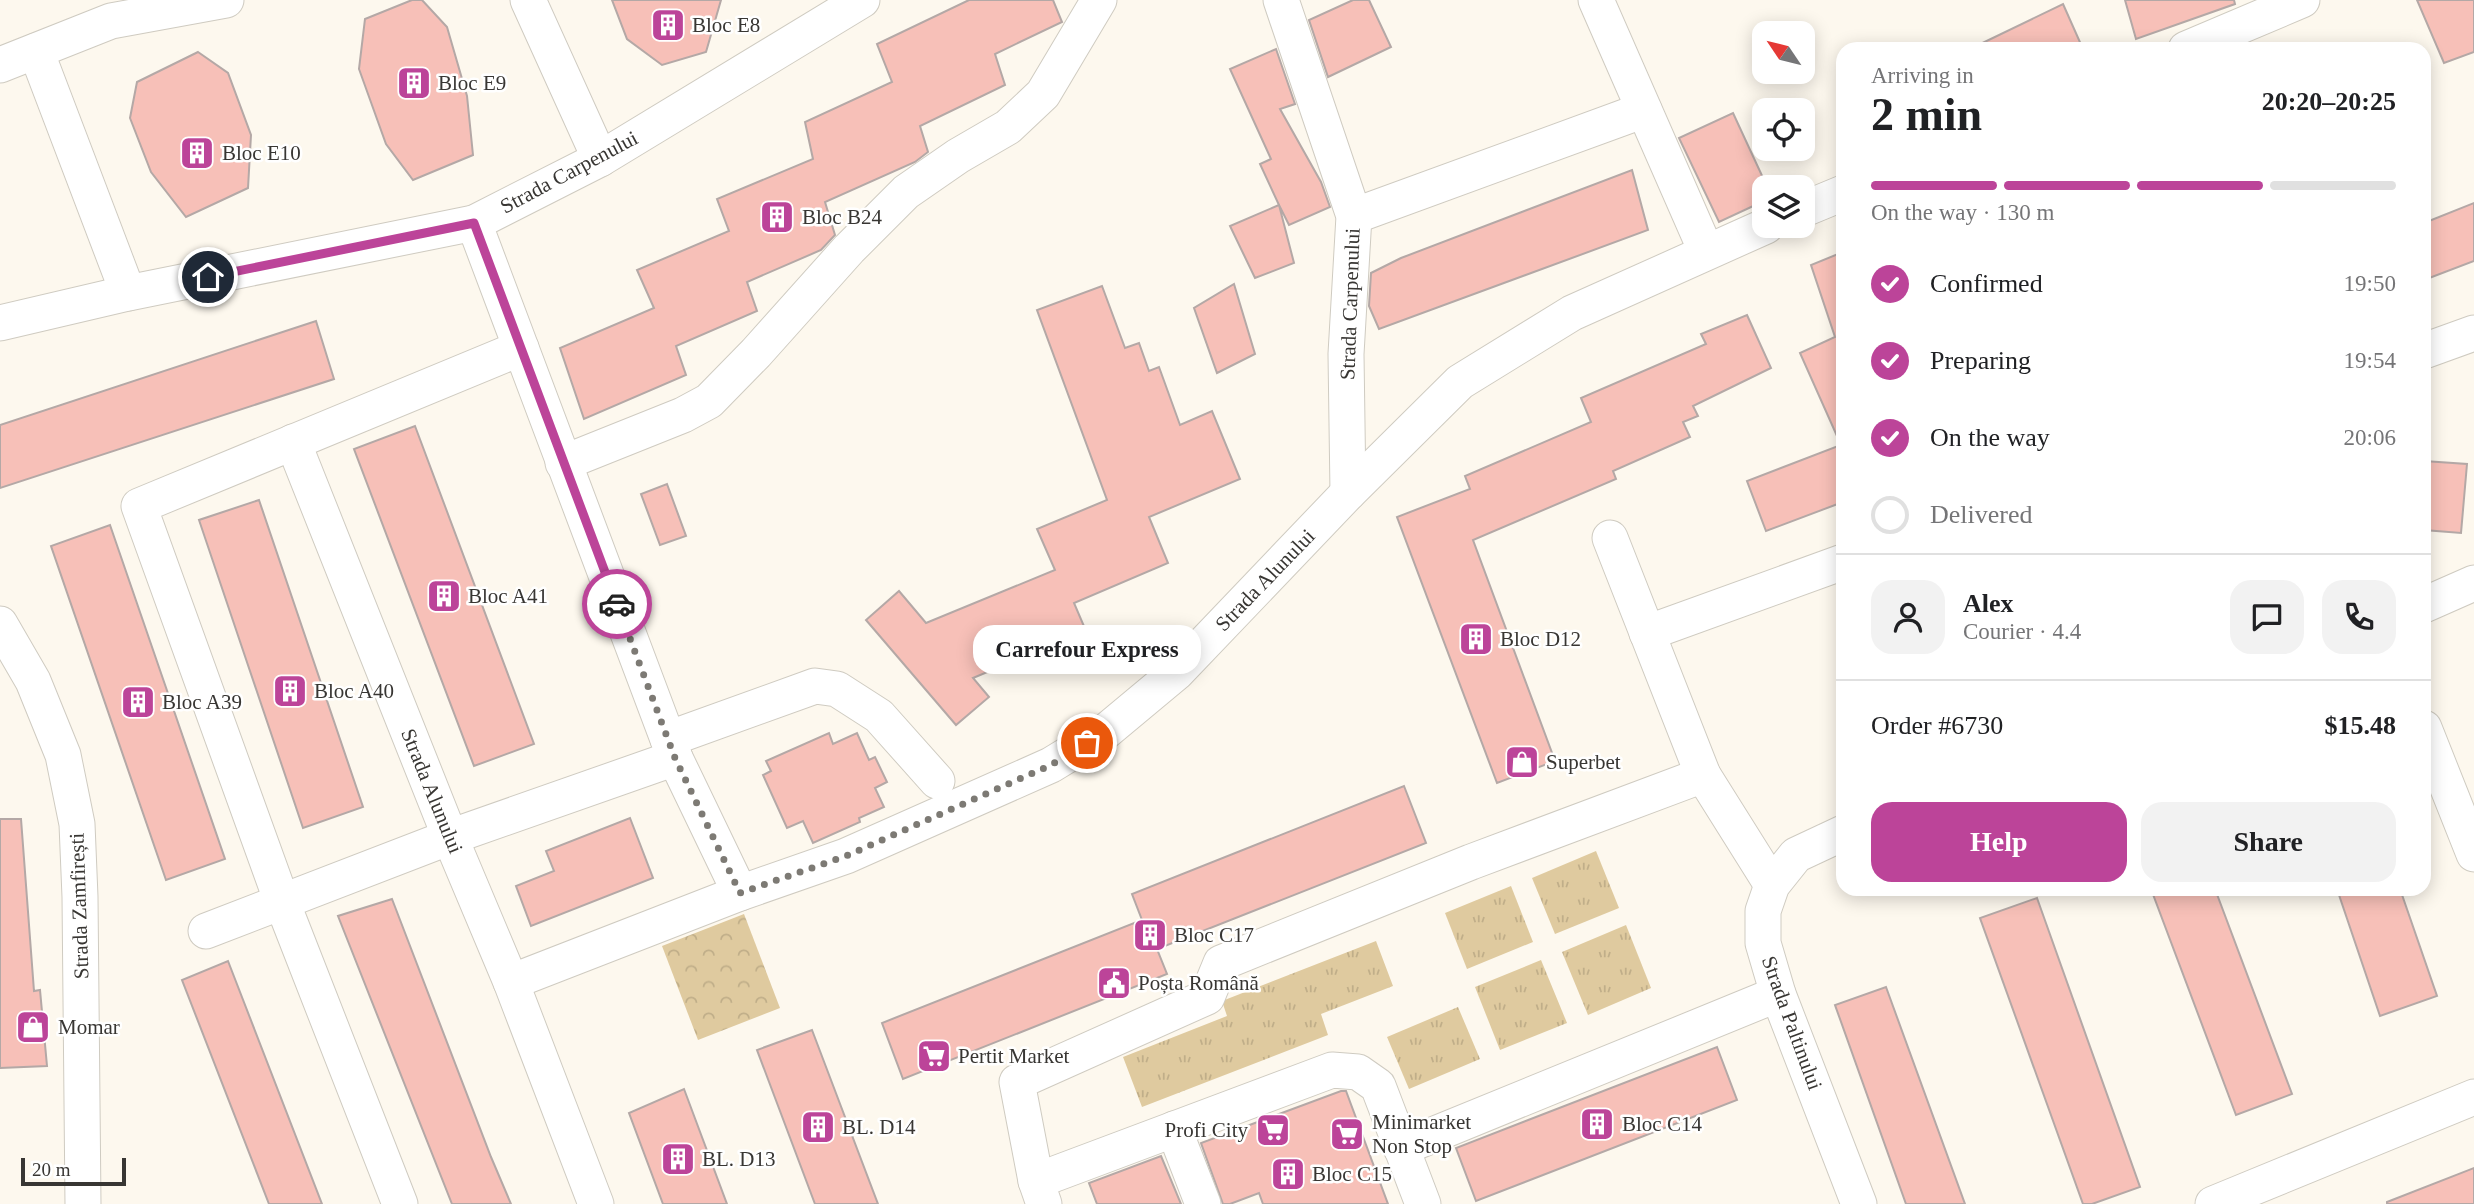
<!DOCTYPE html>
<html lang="en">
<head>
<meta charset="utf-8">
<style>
  body { margin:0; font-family:Georgia,serif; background:#f2f2f2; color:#202124; height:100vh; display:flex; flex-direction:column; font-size:26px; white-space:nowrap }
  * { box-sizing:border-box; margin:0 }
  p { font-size:23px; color:#757577 }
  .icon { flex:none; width:38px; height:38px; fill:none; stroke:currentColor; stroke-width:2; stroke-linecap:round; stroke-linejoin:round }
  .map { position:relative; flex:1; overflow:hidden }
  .details { position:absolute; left:1836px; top:42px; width:595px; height:854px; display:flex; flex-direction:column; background:#fff; border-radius:21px; box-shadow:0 4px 18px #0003 }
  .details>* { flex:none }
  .needle { width:46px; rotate:305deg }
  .tools { position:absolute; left:1752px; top:21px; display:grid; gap:14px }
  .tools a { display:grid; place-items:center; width:63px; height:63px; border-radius:14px; background:#fff; box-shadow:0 4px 18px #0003; font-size:35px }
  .scale { position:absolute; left:21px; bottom:18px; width:105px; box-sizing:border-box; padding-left:7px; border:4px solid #383633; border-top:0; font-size:19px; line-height:24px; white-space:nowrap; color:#383633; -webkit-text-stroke:5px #fff; paint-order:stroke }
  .pin { position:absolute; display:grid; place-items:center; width:60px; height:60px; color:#fff; margin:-30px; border:4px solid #fff; border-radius:50%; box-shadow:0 2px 7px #0007 }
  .courier { position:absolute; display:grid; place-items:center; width:70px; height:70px; margin:-35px; border:5px solid #bc4499; border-radius:50%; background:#fff; color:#222; box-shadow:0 2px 9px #0007 }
  .bubble { position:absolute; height:49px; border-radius:21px; background:#fff; box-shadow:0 4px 18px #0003; font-size:23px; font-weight:600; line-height:49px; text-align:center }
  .headline em { font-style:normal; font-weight:600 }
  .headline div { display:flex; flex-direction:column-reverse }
  .headline { display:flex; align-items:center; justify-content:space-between; height:119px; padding:0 35px }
  h1 { font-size:46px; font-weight:600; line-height:52px }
  .bar { display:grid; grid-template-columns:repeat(4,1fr); gap:10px 7px; align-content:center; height:84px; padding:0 35px }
  .bar i { height:9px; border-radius:5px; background:#e0e0e0 }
  .bar .current { background:#bc4499 }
  .bar p { grid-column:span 4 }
  .line { display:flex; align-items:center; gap:18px; padding:0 35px; border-top:2px solid #e0e0e0 }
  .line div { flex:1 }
  .round { display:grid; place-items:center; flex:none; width:74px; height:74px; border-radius:21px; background:#f2f2f2 }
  ol { padding:0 35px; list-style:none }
  li { display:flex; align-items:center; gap:21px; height:77px }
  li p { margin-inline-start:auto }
  li .icon { padding:7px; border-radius:50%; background:#bc4499; color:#fff; stroke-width:4 }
  li:last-child { color:#757577 }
  li i { width:38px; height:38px; border:4px solid #e0e0e0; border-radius:50% }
  .primary-button { display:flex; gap:14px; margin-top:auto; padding:14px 35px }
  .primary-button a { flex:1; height:80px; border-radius:21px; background:#bc4499; color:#fff; font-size:28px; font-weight:600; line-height:80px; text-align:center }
  .primary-button a+a { background:#f2f2f2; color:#202124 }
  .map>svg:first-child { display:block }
</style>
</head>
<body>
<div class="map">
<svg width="2474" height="1204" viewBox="0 0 2474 1204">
  <defs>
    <pattern id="grass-tufts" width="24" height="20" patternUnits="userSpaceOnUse" patternTransform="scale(1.75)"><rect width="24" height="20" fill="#dfca9f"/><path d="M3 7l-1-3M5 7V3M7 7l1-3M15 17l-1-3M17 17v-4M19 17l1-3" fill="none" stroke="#c0ae89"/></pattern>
    <pattern id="park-crowns" width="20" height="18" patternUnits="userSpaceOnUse" patternTransform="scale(1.75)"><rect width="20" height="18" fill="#dfca9f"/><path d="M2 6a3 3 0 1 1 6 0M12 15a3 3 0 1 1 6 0" fill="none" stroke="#c0ae89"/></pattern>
  </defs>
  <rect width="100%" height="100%" fill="#fdf8ee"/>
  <g fill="url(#grass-tufts)">
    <path d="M1596 851 1619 908 1555 934 1532 878Z"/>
    <path d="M1511 886 1533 942 1467 969 1445 913Z"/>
    <path d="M1626 925 1651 988 1588 1015 1562 952Z"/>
    <path d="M1376 941 1393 986 1321 1014 1328 1035 1142 1107 1123 1057 1227 1016 1222 1001Z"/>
    <path d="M1541 960 1567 1023 1500 1050 1475 987Z"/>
    <path d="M1458 1007 1480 1059 1409 1089 1387 1037Z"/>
  </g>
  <path fill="url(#park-crowns)" d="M744 914 780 1008 698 1040 662 946Z"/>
  <g fill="#f7c0b8" stroke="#b4a8a6" stroke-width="2">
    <path d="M412 0H422L447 27 467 96 473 155 413 180 386 144 359 69 365 19Z"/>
    <path d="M612 0H721L706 52 662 65 627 39Z"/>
    <path d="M969 0H1053L1062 22 995 54 1005 85 920 126 928 152 915 162 825 202 835 235 821 250 747 282 757 311 676 346 686 375 584 419 560 348 654 308 637 270 729 231 717 199 813 159 805 122 892 82 877 44Z"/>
    <path d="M1353 0H1369L1391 47 1328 77 1309 20Z"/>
    <path d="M2125 0H2234L2235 4 2136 39Z"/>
    <path d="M2417 0H2474V52L2444 63Z"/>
    <path d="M2063 4 2083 49H1970Z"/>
    <path d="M1276 49 1295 104 1280 109 1321 182 1330 207 1289 225 1279 205 1294 263 1255 278 1230 226 1279 205 1260 164 1271 159 1230 69Z"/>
    <path d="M198 52 228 73 251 135 248 188 186 217 151 172 130 118 137 82Z"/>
    <path d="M1733 113 1764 180V201L1719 222 1679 138Z"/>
    <path d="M1632 170 1648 230 1379 329 1369 306 1371 273 1401 258Z"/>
    <path d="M2474 203V261L2424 280V223Z"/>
    <path d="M1843 252V502L1766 531 1747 481 1841 445 1800 353 1835 337 1811 265Z"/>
    <path d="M1234 284 1255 354 1217 373 1194 308Z"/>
    <path d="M1102 286 1125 348 1139 343 1149 371 1159 367 1180 425 1212 411 1240 479 1149 517 1168 563 1074 603 1086 631 973 678 989 697 956 725 866 620 899 591 926 623 1055 570 1037 529 1107 500 1037 310Z"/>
    <path d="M1747 315 1771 368 1693 406 1698 416 1683 422 1690 437 1613 471 1616 479 1473 540 1555 761 1497 783 1397 517 1470 489 1465 476 1591 422 1581 398 1706 344 1701 334Z"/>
    <path d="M316 321 334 379 0 488V425Z"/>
    <path d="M415 426 534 744 474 766 354 449Z"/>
    <path d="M2424 461 2467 464 2461 533 2424 530Z"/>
    <path d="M667 484 686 536 660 545 641 494Z"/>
    <path d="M259 500 363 807 303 828 199 520Z"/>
    <path d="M110 525 225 859 166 880 51 546Z"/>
    <path d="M829 733 833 744 857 733 869 760 875 757 887 782 875 788 884 807 859 818 860 822 813 843 803 821 787 828 763 775 771 771 766 761Z"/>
    <path d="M1404 786 1426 843 1157 949 1167 974 903 1079 882 1023 1142 920 1132 894Z"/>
    <path d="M630 818 653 878 531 926 516 886 554 871 546 851Z"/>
    <path d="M0 819H21L34 991 40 990 47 1066 0 1068Z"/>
    <path d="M2151 889H2215L2292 1094 2236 1115Z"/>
    <path d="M2337 889H2400L2437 996 2380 1016Z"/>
    <path d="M2037 898 2140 1187 2092 1204H2083L1980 918Z"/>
    <path d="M392 899 491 1157 511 1204H452L338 916Z"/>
    <path d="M228 961 322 1204H269L182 980Z"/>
    <path d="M1886 987 1965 1204H1906L1835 1005Z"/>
    <path d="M812 1030 878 1204H815L757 1050Z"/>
    <path d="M1717 1047 1737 1100 1476 1201 1456 1148Z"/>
    <path d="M684 1089 727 1204H663L629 1113Z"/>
    <path d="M1341 1091H1346L1388 1204H1263L1259 1193 1230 1204H1223L1201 1143Z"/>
    <path d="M1161 1156 1181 1204H1097L1089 1183Z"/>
    <path d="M2474 1168V1204H2387V1202Z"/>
  </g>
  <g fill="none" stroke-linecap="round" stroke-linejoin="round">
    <g stroke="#cfcbc1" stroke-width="37">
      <g id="minor">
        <path d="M528 0 600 159"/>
        <path d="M1281 0 1354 216 1346 354 1348 493"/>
        <path d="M1596 0 1706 251"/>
        <path d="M2186 49 2302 0"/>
        <path d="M36 51 128 293"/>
        <path d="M0 65 111 21 226 0"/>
        <path d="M1802 210 1843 193"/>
        <path d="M1354 216 1644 110"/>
        <path d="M474 223 675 758 740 893"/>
        <path d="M0 323 128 293 474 223 600 159 862 0"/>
        <path d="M2424 351 2474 333"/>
        <path d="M293 442 450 837 511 982 596 1204"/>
        <path d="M563 463 683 415 709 401 756 353 849 249 906 192 958 156 1008 127 1043 94 1099 0"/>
        <path d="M1610 538 1703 775 1772 885"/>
        <path d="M2424 605 2474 583"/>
        <path d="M0 624 33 681 63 755 77 824 80 897 83 1204"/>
        <path d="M1647 633 1843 562"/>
        <path d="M2424 728 2474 854"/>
        <path d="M668 739 815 686 837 689 879 716 937 781"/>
        <path d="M1843 833 1796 855 1772 885 1763 911V943L1778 994 1859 1204"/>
        <path d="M206 931 450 837 675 758"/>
        <path d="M511 982 740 893 846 856 1051 765 1105 732 1177 672 1348 493 1460 382 1572 313 1766 226"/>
        <path d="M1174 1129 1203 1204"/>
        <path d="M1401 1148 1778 994"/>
        <path d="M1036 1181 1332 1070 1358 1072 1378 1086 1423 1204"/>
        <path d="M400 1204 282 902 139 506 521 348"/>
        <path d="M1044 1204 1036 1181 1017 1082 1207 997 1221 963 1471 862 1703 775"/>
        <path d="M2213 1204 2474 1097"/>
      </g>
    </g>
    <use href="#minor" stroke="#fff" stroke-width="35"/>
  </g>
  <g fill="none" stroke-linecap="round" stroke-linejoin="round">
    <path stroke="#7d7a74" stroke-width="7" stroke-dasharray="0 12.6" d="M617 604 675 758 740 893 846 856 1051 765 1087 743"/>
    <path stroke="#bc4499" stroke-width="9" d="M208 277 474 223 617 604"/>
  </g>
  <defs>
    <g id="building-square" transform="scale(1.75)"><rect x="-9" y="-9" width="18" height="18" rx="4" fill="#bc4499" stroke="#fff"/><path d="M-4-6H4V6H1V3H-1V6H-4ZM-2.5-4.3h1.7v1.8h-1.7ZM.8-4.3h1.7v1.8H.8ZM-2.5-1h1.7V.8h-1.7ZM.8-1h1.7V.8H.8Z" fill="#fff"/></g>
    <g id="shop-square" transform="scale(1.75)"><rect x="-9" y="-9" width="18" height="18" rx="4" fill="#bc4499" stroke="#fff"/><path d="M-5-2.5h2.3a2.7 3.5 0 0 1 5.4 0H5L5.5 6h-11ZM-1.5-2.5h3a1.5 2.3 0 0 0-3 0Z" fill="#fff"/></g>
    <g id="civic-square" transform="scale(1.75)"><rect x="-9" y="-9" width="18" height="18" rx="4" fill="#bc4499" stroke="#fff"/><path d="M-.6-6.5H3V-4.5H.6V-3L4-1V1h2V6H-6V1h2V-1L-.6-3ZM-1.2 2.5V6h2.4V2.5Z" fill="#fff"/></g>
    <g id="supermarket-square" transform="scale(1.75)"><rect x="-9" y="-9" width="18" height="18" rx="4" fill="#bc4499" stroke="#fff"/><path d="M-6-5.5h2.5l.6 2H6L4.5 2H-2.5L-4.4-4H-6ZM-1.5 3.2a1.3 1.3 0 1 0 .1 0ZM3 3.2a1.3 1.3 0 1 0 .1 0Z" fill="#fff"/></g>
  </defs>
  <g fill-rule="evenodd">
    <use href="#building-square" x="668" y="25"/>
    <use href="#building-square" x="414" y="83"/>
    <use href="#building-square" x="197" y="153"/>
    <use href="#building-square" x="777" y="217"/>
    <use href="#building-square" x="444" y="596"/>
    <use href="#building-square" x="1476" y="639"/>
    <use href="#building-square" x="290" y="691"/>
    <use href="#building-square" x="138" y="702"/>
    <use href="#shop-square" x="1522" y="762"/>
    <use href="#building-square" x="1150" y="935"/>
    <use href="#civic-square" x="1114" y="983"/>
    <use href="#shop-square" x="33" y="1027"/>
    <use href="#supermarket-square" x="934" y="1056"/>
    <use href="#building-square" x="1597" y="1124"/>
    <use href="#building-square" x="818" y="1127"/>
    <use href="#supermarket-square" x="1273" y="1130"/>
    <use href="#supermarket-square" x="1347" y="1134"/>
    <use href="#building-square" x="678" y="1159"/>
    <use href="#building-square" x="1288" y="1174"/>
  </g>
  <g text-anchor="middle" stroke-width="5" stroke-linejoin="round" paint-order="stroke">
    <g font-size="21" fill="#383633" stroke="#fff" text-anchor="start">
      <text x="692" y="32">Bloc E8</text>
      <text x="438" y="90">Bloc E9</text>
      <text x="222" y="160">Bloc E10</text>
      <text x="802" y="224">Bloc B24</text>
      <text x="468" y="603">Bloc A41</text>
      <text x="1500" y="646">Bloc D12</text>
      <text x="314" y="698">Bloc A40</text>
      <text x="162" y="709">Bloc A39</text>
      <text x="1546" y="769">Superbet</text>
      <text x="1174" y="942">Bloc C17</text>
      <text x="1138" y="990">Poșta Română</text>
      <text x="58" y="1034">Momar</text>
      <text x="958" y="1063">Pertit Market</text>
      <text x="1372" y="1129">Minimarket<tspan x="1372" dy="24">Non Stop</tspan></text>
      <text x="1622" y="1131">Bloc C14</text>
      <text x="842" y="1134">BL. D14</text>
      <text x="1248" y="1137" text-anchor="end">Profi City</text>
      <text x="702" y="1166">BL. D13</text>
      <text x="1312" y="1181">Bloc C15</text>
    </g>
    <g font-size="21" fill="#383633" stroke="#fff">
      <text transform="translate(569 172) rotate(-28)" y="7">Strada Carpenului</text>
      <text transform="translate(1350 304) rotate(-88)" y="7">Strada Carpenului</text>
      <text transform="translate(1265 580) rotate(-46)" y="7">Strada Alunului</text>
      <text transform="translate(432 791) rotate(68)" y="7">Strada Alunului</text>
      <text transform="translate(79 906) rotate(-92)" y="7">Strada Zamfirești</text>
      <text transform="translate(1792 1023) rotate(70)" y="7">Strada Paltinului</text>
    </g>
  </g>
</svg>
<div class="tools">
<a><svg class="needle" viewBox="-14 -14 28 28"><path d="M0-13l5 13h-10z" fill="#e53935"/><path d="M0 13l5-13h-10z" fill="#757577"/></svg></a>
<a><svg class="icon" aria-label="locate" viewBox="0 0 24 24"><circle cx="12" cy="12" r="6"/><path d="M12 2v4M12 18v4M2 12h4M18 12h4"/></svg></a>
<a><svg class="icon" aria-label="layers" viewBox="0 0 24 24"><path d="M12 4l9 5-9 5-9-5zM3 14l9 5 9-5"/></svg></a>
</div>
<div class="scale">20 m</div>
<div class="pin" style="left:1087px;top:743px;background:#ea580c"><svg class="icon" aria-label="bag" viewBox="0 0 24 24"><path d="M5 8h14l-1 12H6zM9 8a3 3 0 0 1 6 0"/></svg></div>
<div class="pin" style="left:208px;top:277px;background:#1f2937"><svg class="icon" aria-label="home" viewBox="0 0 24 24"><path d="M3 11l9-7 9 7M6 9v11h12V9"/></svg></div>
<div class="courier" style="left:617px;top:604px"><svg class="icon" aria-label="car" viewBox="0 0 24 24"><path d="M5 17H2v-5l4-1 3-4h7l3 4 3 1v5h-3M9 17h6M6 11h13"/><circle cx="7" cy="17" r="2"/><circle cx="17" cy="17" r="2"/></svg></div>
<div class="bubble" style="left:973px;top:625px;width:228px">Carrefour Express</div>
<section class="details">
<div class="headline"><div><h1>2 min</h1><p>Arriving in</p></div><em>20:20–20:25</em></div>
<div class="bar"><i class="current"></i><i class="current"></i><i class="current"></i><i></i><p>On the way · 130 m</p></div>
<ol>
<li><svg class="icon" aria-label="check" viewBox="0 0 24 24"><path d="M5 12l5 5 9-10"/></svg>Confirmed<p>19:50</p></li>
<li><svg class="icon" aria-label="check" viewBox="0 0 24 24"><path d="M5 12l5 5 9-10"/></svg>Preparing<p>19:54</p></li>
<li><svg class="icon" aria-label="check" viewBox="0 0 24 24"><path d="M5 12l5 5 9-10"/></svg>On the way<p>20:06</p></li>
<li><i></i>Delivered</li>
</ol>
<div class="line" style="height:126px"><a class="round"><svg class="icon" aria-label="person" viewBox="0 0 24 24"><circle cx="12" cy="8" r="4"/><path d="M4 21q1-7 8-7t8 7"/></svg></a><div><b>Alex</b><p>Courier · 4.4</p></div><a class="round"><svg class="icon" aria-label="chat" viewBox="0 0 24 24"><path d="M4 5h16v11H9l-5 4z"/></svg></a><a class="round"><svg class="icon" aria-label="phone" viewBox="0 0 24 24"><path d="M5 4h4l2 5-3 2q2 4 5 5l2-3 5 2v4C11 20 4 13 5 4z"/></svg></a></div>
<div class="line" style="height:91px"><div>Order #6730</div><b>$15.48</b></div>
<div class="primary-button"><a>Help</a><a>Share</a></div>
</section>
</div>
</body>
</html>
